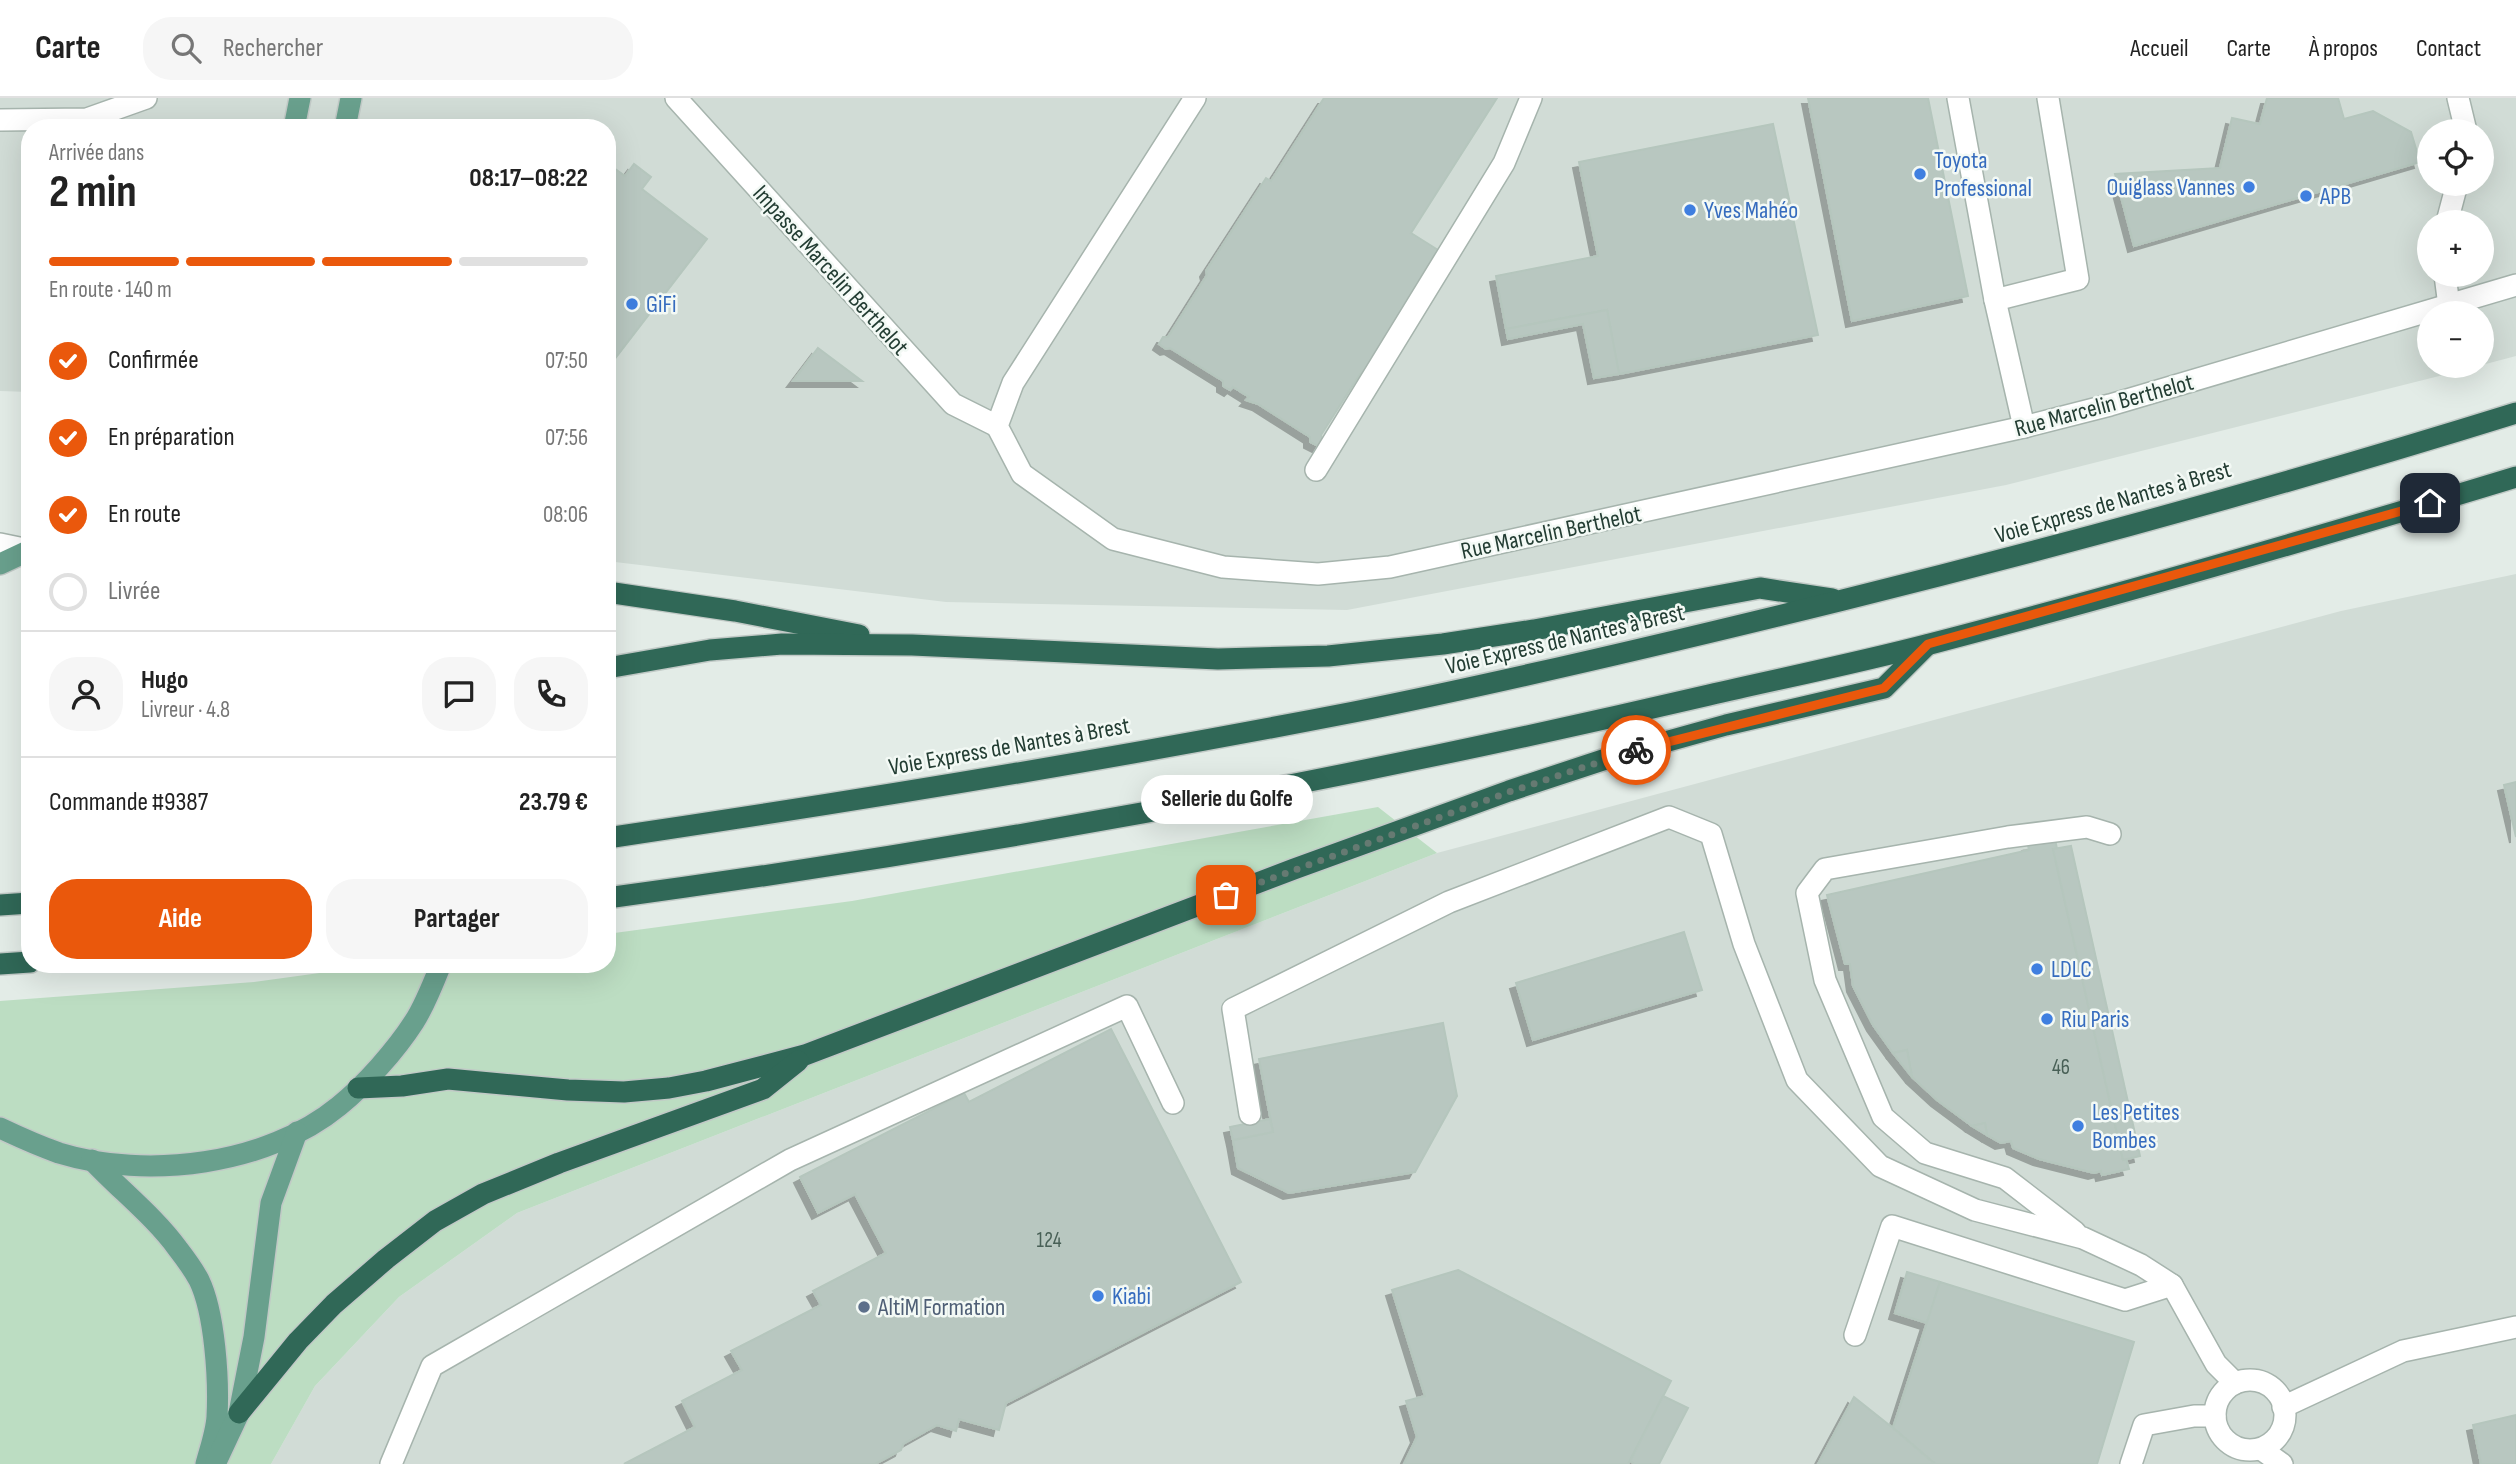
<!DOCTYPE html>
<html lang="fr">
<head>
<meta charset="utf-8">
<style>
  body { margin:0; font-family:"Sofia Sans Condensed",sans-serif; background:#f6f6f6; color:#222; height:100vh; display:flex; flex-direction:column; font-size:26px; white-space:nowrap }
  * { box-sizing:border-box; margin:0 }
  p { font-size:23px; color:#767676 }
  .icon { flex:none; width:38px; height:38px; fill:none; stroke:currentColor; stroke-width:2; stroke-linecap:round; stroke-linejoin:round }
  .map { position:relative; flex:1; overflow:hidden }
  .drawer { position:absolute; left:21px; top:21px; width:595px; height:854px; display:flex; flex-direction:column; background:#fff; border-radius:28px; box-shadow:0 7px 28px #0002 }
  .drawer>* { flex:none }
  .controls { position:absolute; left:2417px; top:21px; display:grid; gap:14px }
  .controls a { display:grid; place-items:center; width:77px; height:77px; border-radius:50%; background:#fff; box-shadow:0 7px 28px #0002; font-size:35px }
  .pin { position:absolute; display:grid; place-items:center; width:60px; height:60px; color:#fff; margin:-30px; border-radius:14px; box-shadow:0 4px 10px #0006 }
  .courier { position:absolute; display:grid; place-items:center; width:70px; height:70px; margin:-35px; border:5px solid #ea580c; border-radius:50%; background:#fff; color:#222; box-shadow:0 2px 9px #0007 }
  .bubble { position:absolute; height:49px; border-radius:24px; background:#fff; box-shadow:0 7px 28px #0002; font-size:23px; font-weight:700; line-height:49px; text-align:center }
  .overview em { font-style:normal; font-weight:700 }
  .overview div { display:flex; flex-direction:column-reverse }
  .overview { display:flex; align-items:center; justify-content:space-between; height:119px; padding:0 28px }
  h1 { font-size:46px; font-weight:700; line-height:52px }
  .bar { display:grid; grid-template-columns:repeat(4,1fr); gap:10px 7px; align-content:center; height:84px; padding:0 28px }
  .bar i { height:9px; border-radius:5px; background:#e0e0e0 }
  .bar .current { background:#ea580c }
  .bar p { grid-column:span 4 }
  .line { display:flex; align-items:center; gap:18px; padding:0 28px; border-top:2px solid #e0e0e0 }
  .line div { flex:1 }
  .round { display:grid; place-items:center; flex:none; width:74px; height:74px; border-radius:28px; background:#f6f6f6 }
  ol { padding:0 28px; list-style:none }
  li { display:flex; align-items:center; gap:21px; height:77px }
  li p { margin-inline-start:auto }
  li .icon { padding:7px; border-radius:50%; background:#ea580c; color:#fff; stroke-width:4 }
  li:last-child { color:#767676 }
  li i { width:38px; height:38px; border:4px solid #e0e0e0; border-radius:50% }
  .button { display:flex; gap:14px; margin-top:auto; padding:14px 28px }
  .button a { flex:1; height:80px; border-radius:28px; background:#ea580c; color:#fff; font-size:28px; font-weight:700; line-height:80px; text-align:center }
  .button a+a { background:#f6f6f6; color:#222 }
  header { display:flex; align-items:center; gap:42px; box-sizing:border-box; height:98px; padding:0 35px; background:#fff; border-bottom:2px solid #e0e0e0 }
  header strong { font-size:33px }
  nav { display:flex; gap:38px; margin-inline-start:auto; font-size:24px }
  .search { width:490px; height:63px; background:#f6f6f6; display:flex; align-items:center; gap:18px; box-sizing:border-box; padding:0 24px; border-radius:28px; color:#767676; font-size:26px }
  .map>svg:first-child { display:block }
</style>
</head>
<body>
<header>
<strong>Carte</strong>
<div class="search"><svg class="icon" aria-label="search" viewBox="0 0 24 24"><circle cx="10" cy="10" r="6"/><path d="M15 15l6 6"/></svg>Rechercher</div>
<nav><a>Accueil</a><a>Carte</a><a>À propos</a><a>Contact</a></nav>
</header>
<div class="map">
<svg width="2516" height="1366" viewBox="0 0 2516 1366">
  <defs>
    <filter id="shadow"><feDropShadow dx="-6" dy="6" stdDeviation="0" flood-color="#0004"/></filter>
  </defs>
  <rect width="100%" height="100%" fill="#e3ece7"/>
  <g fill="#d1dcd6" fill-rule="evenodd">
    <path d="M0 0H2516V258L2482 267V215H2429V268H2479L2006 387 1347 512 946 504 607 463V30H30V294L0 293ZM2429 33H2482V86H2429ZM2429 124H2482V177H2429Z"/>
    <path d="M2516 476V1366H271L315 1288 399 1199 517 1115 1437 755 2341 513Z"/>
  </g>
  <path fill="#bcddc2" d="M1378 709 1437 755 517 1115 399 1199 315 1288 271 1366H0V903L254 884 385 866H607V836L852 803Z"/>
  <g fill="#b8c7c0" stroke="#b5c6bd" stroke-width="2" filter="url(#shadow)">
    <path d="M1324 0H1497L1411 135 1438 152 1421 179 1424 181 1364 275 1360 276 1321 337 1322 341 1318 348 1310 344V339L1258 306 1246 302 1249 299 1233 289 1230 292 1223 288V283L1170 250 1166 251 1159 246 1163 239H1168L1207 177 1206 173 1266 80 1271 83Z"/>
    <path d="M1808 0H1928L1968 198 1852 223Z"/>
    <path d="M2267 0H2338L2344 21 2373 13 2411 34 2420 64 2134 148 2115 76 2220 70 2232 20 2260 26Z"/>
    <path d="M1773 26 1818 237 1619 276 1607 212 1506 231 1496 178 1598 158 1579 64Z"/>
    <path d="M607 65 625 78 634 66 651 79 642 91 707 141 607 271Z"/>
    <path d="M1607 212 1619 276 1594 280 1583 226 1508 241 1506 231Z"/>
    <path d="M818 250 862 283H793Z"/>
    <path d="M2516 684V739L2504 687Z"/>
    <path d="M2055 741 2057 751H2053L2123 1062 2126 1061 2129 1071 2102 1077 2101 1073 2094 1075 2039 1061 2013 1050 2011 1043 2001 1045 1987 1037 1985 1025 1972 1028 1937 1002 1912 979 1907 952 1893 955 1873 927 1853 888 1850 866H1845L1827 797 2029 752 2028 747Z"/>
    <path d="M2071 748 2140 1058 2123 1062 2053 751Z"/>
    <path d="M1684 834 1702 892 1533 942 1516 885Z"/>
    <path d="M1443 925 1457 998 1415 1074 1289 1095 1238 1070 1233 1042 1273 1034 1259 961Z"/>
    <path d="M1111 931 1241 1184 1006 1305 999 1332 959 1321 956 1333 937 1327 903 1346 901 1352 875 1366H624L695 1329 682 1303 742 1272 731 1253 821 1207 813 1193 886 1155 855 1096 818 1115 800 1079 964 995 969 1004Z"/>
    <path d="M1907 952 1912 979 1893 955Z"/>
    <path d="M1270 1021 1273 1034 1233 1042 1230 1029Z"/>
    <path d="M1985 1025 1987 1037 1972 1028Z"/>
    <path d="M1458 1172 1671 1283 1628 1366H1404L1417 1339 1406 1303 1425 1298 1392 1192Z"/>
    <path d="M1907 1174 1940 1184 1927 1225 1895 1215Z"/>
    <path d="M1940 1184 2134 1244 2097 1366H1935L1893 1330Z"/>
    <path d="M1663 1298 1688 1310 1659 1366H1635L1630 1363Z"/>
    <path d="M1854 1299 1893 1330 1935 1366H1818Z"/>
    <path d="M2516 1317V1366H2481L2473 1327Z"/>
  </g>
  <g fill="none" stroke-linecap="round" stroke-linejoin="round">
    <g stroke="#a6b4ad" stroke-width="24">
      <g id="minor">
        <path d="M676 0 953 306 997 328"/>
        <path d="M1195 0 1013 285 997 328 1022 376 1113 441 1223 469 1318 476 1390 469 2024 329 2110 307 2516 187"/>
        <path d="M1958 0 1995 202 2024 329"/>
        <path d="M2458 0 2466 33"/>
        <path d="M0 22 87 21 146 0"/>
        <path d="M2447 124 2457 86"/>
        <path d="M2445 177 2449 208"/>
        <path d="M1995 202 2078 181 2048 0"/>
        <path d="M1316 372 1504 65 1531 0"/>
        <path d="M0 446 29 452"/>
        <path d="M1250 1016 1233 911 1449 804 1669 719 1711 736 1744 846 1797 982 1880 1068 1975 1112 2083 1140 2141 1167 2172 1187 2216 1266 2235 1285"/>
        <path d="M2075 1134 2005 1080 1925 1055 1883 1019 1825 882 1807 795 1825 771 2008 739 2087 729 2110 736"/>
        <path d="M1855 1237 1892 1128 2125 1202 2172 1187"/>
        <circle cx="2250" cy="1317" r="35"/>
        <path d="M2283 1309 2403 1253 2516 1229"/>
        <path d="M2261 1351 2282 1366"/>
        <path d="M391 1366 432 1268 790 1062 1127 908 1173 1005"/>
        <path d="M2131 1366 2144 1327 2194 1318H2215"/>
      </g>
    </g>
    <g stroke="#c1c9c6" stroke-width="24">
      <g id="major">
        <path d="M294 30 300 0"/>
        <path d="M345 30 351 0"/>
        <path d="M0 466 30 452"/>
        <path d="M0 1030C19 1039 39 1048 59 1055 147 1082 267 1067 339 1008 365 987 396 952 414 924 425 907 433 886 441 866"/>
        <path d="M92 1062C120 1092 154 1118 178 1151 185 1160 193 1171 199 1182 215 1215 219 1282 217 1319 216 1334 210 1351 206 1366"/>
        <path d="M216 1364 239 1315 254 1239 271 1105 297 1034"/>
      </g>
    </g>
    <g stroke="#c1c9c6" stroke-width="24">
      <g id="highway">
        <path d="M607 494 735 513 859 537"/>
        <path d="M607 570 710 552 782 546 912 547 1218 561 1328 558 1443 546 1534 532 1760 490 1832 501"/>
        <path d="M607 740C857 703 1107 662 1354 614 1518 581 1681 542 1843 502 2069 446 2294 384 2516 315"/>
        <path d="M607 800C978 750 1345 682 1709 597 1783 580 1857 565 1930 546 2126 495 2322 438 2516 379"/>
        <path d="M0 807 30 805"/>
        <path d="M0 866 30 864"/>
        <path d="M358 990 402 988 448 981 568 992 624 994 669 990 706 983 805 957 1294 771 1509 693 1618 657 1726 627 1884 590 1927 547"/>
        <path d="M239 1315 298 1243 334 1206 386 1161 435 1123 483 1096 559 1065 763 991 798 963"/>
      </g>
    </g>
    <use href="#minor" stroke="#fff" stroke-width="21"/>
    <use href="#major" stroke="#69a08d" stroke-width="21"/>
    <use href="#highway" stroke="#306857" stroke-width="21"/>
  </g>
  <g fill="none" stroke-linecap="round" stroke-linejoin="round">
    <path stroke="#667a72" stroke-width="7" stroke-dasharray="0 12.6" d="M1226 797 1509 694 1636 652"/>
    <path stroke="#ea580c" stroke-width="9" d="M1636 652 1884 590 1928 546 2430 405"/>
  </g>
  <g fill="#3f7fe0" stroke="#f3f9f5" stroke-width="2.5">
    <circle cx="1920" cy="76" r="7"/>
    <circle cx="2249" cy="89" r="7"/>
    <circle cx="2306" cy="98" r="7"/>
    <circle cx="1690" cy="112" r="7"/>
    <circle cx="632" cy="206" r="7"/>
    <circle cx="2037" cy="871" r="7"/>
    <circle cx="2047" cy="921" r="7"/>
    <circle cx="2078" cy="1028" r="7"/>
    <circle cx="1098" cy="1198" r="7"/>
  </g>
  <circle fill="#5c6f8a" stroke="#f3f9f5" stroke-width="2.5" cx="864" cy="1209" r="7"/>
  <g text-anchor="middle" stroke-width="5" stroke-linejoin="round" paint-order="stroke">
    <g font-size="21" fill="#486056">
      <text x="2061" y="976">46</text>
      <text x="1049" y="1149">124</text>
    </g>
    <g font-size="24" fill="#366cbe" stroke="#f3f9f5" text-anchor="start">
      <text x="1934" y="70">Toyota<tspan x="1934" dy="28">Professional</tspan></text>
      <text x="2235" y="97" text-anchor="end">Ouiglass Vannes</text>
      <text x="2320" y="106">APB</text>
      <text x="1704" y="120">Yves Mahéo</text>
      <text x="646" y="214">GiFi</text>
      <text x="2051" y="879">LDLC</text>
      <text x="2061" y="929">Riu Paris</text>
      <text x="2092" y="1022">Les Petites<tspan x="2092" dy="28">Bombes</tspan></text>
      <text x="1112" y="1206">Kiabi</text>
    </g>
    <g font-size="24" fill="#233d33" stroke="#f3f9f5">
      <text transform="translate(831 172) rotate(48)" y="8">Impasse Marcelin Berthelot</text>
      <text transform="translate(2104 307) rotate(-15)" y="8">Rue Marcelin Berthelot</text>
      <text transform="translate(2113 404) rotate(-16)" y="8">Voie Express de Nantes à Brest</text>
      <text transform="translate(1551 434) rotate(-12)" y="8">Rue Marcelin Berthelot</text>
      <text transform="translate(1565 541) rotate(-13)" y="8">Voie Express de Nantes à Brest</text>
      <text transform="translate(1009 648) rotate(-10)" y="8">Voie Express de Nantes à Brest</text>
    </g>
    <g font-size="24" fill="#4e5e75" stroke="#f3f9f5" text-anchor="start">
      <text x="878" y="1217">AltiM Formation</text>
    </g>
  </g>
</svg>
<div class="controls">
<a><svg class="icon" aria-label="locate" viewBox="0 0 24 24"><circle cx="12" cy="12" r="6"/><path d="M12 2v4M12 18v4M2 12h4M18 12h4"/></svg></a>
<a>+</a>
<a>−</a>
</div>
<div class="pin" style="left:1226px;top:797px;background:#ea580c"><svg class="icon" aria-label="bag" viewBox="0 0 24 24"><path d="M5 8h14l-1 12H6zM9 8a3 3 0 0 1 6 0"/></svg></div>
<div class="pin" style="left:2430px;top:405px;background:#1f2937"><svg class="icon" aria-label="home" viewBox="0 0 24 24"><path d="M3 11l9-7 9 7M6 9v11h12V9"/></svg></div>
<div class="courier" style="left:1636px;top:652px"><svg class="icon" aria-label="bike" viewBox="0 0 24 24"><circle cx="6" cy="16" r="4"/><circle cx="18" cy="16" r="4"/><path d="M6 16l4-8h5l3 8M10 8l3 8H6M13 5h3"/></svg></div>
<div class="bubble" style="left:1141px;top:677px;width:172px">Sellerie du Golfe</div>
<section class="drawer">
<div class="overview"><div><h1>2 min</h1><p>Arrivée dans</p></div><em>08:17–08:22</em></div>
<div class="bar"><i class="current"></i><i class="current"></i><i class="current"></i><i></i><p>En route · 140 m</p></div>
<ol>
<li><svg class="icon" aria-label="check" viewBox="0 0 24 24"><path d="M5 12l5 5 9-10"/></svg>Confirmée<p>07:50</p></li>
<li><svg class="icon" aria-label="check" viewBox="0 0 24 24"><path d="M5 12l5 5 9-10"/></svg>En préparation<p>07:56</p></li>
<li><svg class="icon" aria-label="check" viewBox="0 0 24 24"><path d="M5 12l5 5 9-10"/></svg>En route<p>08:06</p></li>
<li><i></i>Livrée</li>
</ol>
<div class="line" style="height:126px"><a class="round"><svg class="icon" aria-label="person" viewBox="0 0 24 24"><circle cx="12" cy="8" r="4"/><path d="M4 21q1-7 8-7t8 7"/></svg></a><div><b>Hugo</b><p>Livreur · 4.8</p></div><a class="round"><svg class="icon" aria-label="chat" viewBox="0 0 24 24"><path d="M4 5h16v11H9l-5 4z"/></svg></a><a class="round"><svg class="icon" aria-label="phone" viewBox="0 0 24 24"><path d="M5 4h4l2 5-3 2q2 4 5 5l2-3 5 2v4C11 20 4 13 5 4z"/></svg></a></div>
<div class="line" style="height:91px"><div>Commande #9387</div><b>23.79 €</b></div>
<div class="button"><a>Aide</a><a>Partager</a></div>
</section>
</div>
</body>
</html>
